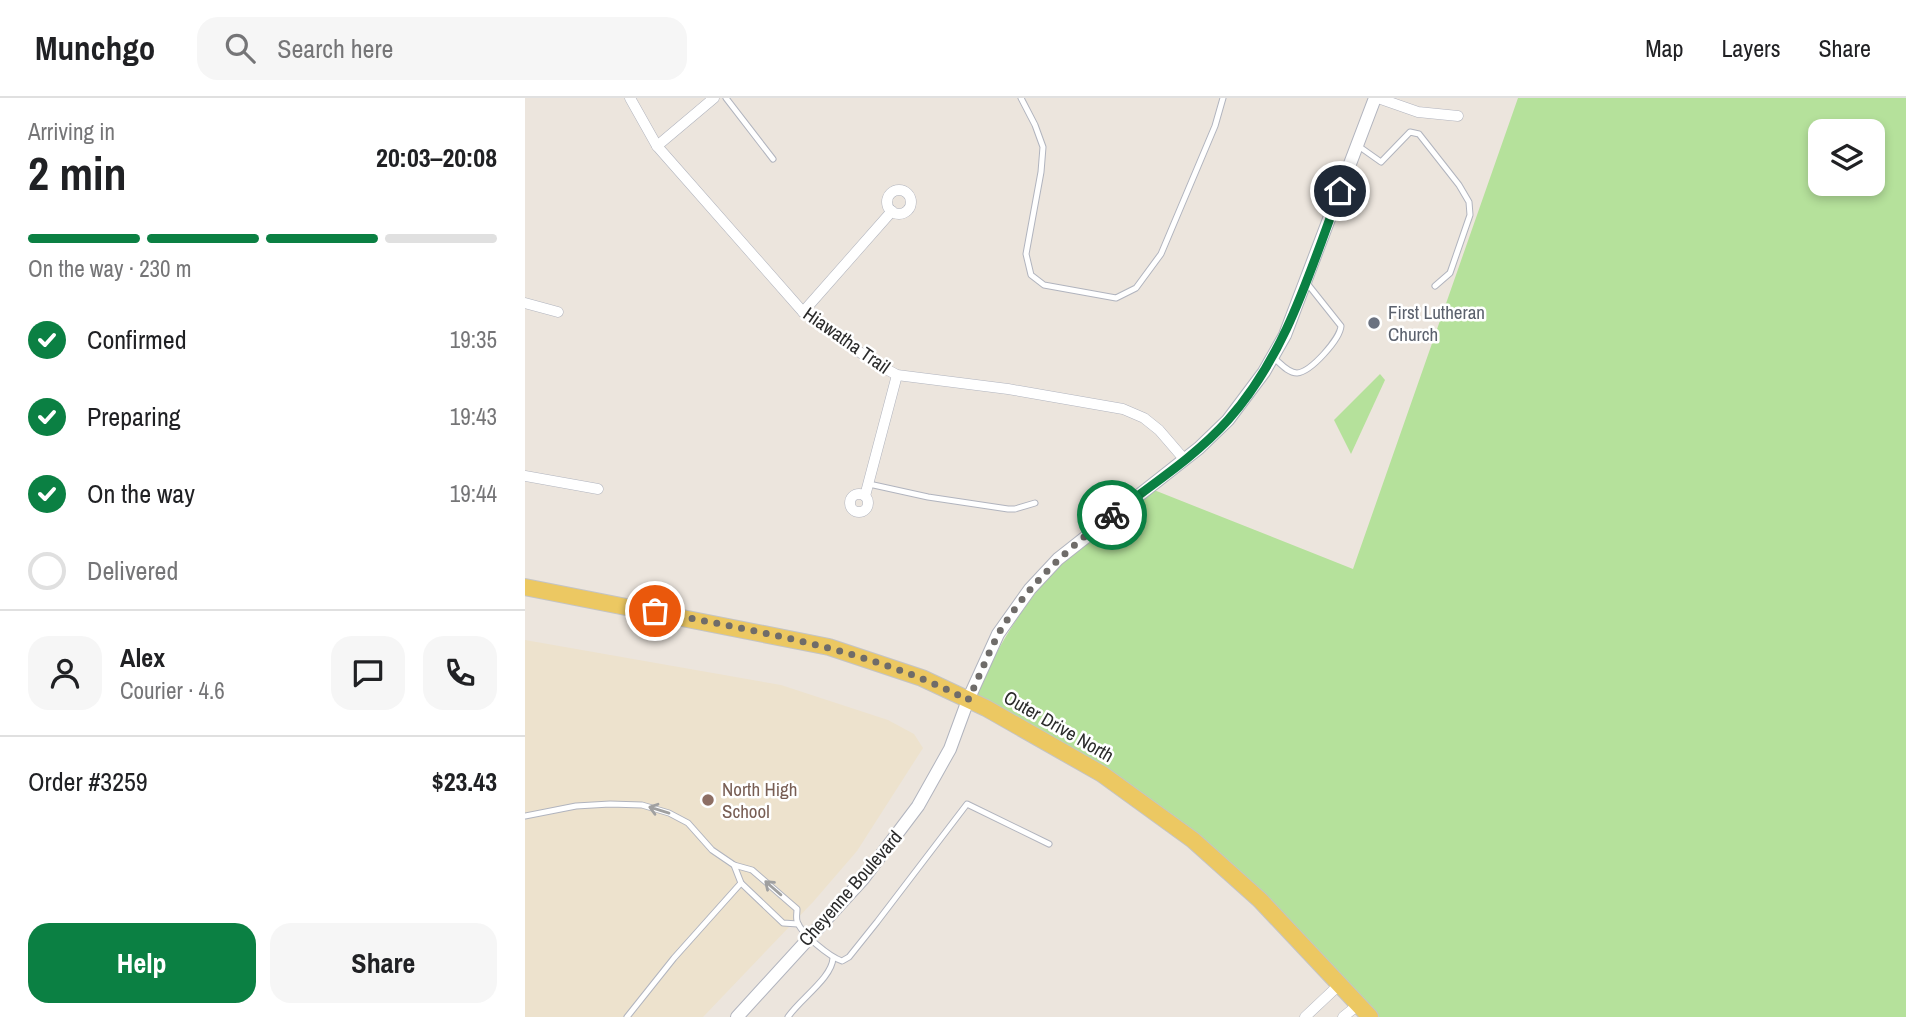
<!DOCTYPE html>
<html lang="en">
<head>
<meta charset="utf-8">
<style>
  body { margin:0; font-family:"Archivo Narrow",sans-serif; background:#f6f6f6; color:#202124; height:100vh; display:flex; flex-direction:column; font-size:26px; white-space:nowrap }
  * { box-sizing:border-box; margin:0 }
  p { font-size:23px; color:#757577 }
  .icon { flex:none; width:38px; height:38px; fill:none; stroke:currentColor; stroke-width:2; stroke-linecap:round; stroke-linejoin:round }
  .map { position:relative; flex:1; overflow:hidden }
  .sheet { display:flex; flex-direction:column; background:#fff; width:525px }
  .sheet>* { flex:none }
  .tools { position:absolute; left:1283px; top:21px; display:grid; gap:14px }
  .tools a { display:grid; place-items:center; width:77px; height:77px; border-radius:14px; background:#fff; box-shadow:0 4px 10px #0003; font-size:35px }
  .pin { position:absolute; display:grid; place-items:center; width:60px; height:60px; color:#fff; margin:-30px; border:4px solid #fff; border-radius:50%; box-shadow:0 2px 7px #0007 }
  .courier { position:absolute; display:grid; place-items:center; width:70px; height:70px; margin:-35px; border:5px solid #0b8043; border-radius:50%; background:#fff; color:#222; box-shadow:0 2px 9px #0007 }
  .summary em { font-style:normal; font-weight:800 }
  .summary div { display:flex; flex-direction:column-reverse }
  .summary { display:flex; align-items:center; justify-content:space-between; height:119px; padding:0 28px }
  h1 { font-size:46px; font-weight:800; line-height:52px }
  .bar { display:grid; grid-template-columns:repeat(4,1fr); gap:10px 7px; align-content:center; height:84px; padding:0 28px }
  .bar i { height:9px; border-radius:5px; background:#e0e0e0 }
  .bar .current { background:#0b8043 }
  .bar p { grid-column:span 4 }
  .line { display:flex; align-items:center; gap:18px; padding:0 28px; border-top:2px solid #e0e0e0 }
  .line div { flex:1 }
  .round { display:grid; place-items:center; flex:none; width:74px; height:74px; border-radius:21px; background:#f6f6f6 }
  ol { padding:0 28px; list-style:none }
  li { display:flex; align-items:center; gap:21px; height:77px }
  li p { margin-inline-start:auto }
  li .icon { padding:7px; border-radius:50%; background:#0b8043; color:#fff; stroke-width:4 }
  li:last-child { color:#757577 }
  li i { width:38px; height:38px; border:4px solid #e0e0e0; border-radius:50% }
  .cta { display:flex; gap:14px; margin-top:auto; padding:14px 28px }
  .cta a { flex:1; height:80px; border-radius:21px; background:#0b8043; color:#fff; font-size:28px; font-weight:800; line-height:80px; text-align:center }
  .cta a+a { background:#f6f6f6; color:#202124 }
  header { display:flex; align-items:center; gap:42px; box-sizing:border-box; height:98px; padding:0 35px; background:#fff; border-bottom:2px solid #e0e0e0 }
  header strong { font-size:33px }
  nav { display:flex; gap:38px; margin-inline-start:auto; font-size:24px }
  .search { width:490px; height:63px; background:#f6f6f6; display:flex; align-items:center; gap:18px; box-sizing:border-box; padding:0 24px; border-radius:21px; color:#757577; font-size:26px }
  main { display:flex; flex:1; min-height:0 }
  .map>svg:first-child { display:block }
</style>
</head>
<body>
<header>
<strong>Munchgo</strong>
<div class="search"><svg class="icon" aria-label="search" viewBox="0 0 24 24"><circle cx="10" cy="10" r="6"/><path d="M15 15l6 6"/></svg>Search here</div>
<nav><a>Map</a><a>Layers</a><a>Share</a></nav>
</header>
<main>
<section class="sheet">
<div class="summary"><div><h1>2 min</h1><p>Arriving in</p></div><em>20:03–20:08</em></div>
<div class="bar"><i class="current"></i><i class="current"></i><i class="current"></i><i></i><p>On the way · 230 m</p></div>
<ol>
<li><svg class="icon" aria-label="check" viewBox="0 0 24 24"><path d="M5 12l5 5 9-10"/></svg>Confirmed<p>19:35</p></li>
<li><svg class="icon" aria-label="check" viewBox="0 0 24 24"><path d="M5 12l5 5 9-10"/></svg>Preparing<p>19:43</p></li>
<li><svg class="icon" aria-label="check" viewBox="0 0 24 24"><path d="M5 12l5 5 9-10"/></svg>On the way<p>19:44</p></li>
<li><i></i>Delivered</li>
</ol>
<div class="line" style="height:126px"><a class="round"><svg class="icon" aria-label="person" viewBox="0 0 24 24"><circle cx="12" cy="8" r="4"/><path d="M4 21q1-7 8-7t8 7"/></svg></a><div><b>Alex</b><p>Courier · 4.6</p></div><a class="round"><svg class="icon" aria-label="chat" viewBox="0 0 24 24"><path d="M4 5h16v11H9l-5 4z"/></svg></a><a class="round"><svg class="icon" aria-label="phone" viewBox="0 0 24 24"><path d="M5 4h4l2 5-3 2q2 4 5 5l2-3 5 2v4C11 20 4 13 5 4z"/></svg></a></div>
<div class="line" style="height:91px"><div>Order #3259</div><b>$23.43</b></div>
<div class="cta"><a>Help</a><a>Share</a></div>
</section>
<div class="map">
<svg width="1381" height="919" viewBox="0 0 1381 919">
  <rect width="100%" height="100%" fill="#ece5dd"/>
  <path fill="#ede2cd" d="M0 542 256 587 363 622 389 636 398 650 332 753 288 804 178 919H0Z"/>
  <g fill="#b5e19b" fill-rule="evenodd">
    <path d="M993 0H1381V919H848L697 764 448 600C475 546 497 505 540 462 566 436 600 415 629 392L828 471ZM1295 33H1348V86H1295Z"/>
    <path d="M855 276 860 282 826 356 809 322Z"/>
  </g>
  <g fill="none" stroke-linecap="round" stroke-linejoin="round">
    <g stroke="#b1b4be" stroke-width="7">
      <g id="service">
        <path d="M201 0 248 61"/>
        <path d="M496 0 510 27 518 49 516 74 501 156 506 177 519 187 591 200 611 190 636 156 690 28 698 0"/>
        <path d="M832 47 856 64 885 34 894 36 934 87 944 104 945 117 925 175 910 188"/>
        <path d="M749 260C755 265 763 275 772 275 786 274 815 241 816 228L781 184"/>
        <path d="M344 386 403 399 483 411H490L510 405"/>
        <path d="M0 718 51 708 85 706 117 707 144 715 163 725 187 752 209 767 216 785 258 825 273 826"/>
        <path d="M209 767 227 772 272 811C272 815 271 819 272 823 276 836 305 859 317 863L324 859 352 824 442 706 524 746"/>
        <path d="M102 919 149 860 216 785"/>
        <path d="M263 919C275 901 307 880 308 860"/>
      </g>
    </g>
    <g stroke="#b1b4be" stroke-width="11">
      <g id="minor">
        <path d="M105 0 132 48 278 214 350 265 372 277 483 291 598 311 619 320 634 332 659 361"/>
        <path d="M853 0 893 14 933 18"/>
        <path d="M132 48 189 0"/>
        <circle cx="374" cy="104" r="12"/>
        <path d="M0 205 33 214"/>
        <path d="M278 214 367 113"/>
        <path d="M0 378 73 391"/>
        <circle cx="334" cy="405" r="9"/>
        <path d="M340 398 372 277"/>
        <path d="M780 919 815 886"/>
        <path d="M818 919 833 907"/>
      </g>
    </g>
    <g stroke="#b1b4be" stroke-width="14">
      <path id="tertiary" d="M212 919 338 781 393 708 425 651 443 602 473 536 505 491 533 461 674 350 703 322 739 274 760 237 850 0"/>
    </g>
    <g stroke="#c4c4c4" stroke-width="18">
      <path id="primary" d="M0 489 304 549 397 580 461 610 577 676 668 742 735 802 845 919"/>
    </g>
    <use href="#service" stroke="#fff" stroke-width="5"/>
    <use href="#minor" stroke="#fff" stroke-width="10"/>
    <use href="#tertiary" stroke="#fff" stroke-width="12"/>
    <use href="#primary" stroke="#ecc862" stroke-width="16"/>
  </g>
  <defs><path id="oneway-shaft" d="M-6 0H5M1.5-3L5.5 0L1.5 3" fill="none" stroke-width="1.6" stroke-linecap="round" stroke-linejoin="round" transform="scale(1.75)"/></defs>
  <g stroke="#a0a0a0">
    <use href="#oneway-shaft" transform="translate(134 712) rotate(-163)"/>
    <use href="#oneway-shaft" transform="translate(248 790) rotate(-139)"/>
  </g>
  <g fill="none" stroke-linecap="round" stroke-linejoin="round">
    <path stroke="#6f6c69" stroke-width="7" stroke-dasharray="0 12.6" d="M130 513C237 535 345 551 443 602 454 580 463 555 475 533 504 486 543 450 587 417"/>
    <path stroke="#0b8043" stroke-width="9" d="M587 417C626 387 670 359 703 322 761 257 785 173 815 93"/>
  </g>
  <circle fill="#6b7280" stroke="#fff" stroke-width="2.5" cx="849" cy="225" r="7"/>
  <circle fill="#8d6e63" stroke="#fff" stroke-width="2.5" cx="183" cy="702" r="7"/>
  <g text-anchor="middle" stroke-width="5" stroke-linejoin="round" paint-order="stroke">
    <g font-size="19" fill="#5b616d" stroke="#fff" text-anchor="start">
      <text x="863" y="221">First Lutheran<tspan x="863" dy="22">Church</tspan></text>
    </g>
    <g font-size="19" fill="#2b2b2b" stroke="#fff">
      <text transform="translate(322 242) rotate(35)" y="7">Hiawatha Trail</text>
      <text transform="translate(534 628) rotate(30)" y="7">Outer Drive North</text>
      <text transform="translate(325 790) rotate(-49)" y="7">Cheyenne Boulevard</text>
    </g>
    <g font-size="19" fill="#785e54" stroke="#fff" text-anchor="start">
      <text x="197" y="698">North High<tspan x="197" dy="22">School</tspan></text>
    </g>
  </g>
</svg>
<div class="tools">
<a><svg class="icon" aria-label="layers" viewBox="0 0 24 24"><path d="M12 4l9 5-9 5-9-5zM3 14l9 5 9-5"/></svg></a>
</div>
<div class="pin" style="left:130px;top:513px;background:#ea580c"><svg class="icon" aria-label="bag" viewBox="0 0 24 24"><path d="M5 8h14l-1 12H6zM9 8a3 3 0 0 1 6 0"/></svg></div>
<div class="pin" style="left:815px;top:93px;background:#1f2937"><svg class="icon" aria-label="home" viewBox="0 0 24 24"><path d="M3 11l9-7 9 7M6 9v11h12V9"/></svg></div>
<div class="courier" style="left:587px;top:417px"><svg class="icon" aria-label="bike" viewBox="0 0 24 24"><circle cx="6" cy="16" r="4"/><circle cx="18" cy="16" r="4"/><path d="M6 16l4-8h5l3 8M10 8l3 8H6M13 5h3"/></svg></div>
</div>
</main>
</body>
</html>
